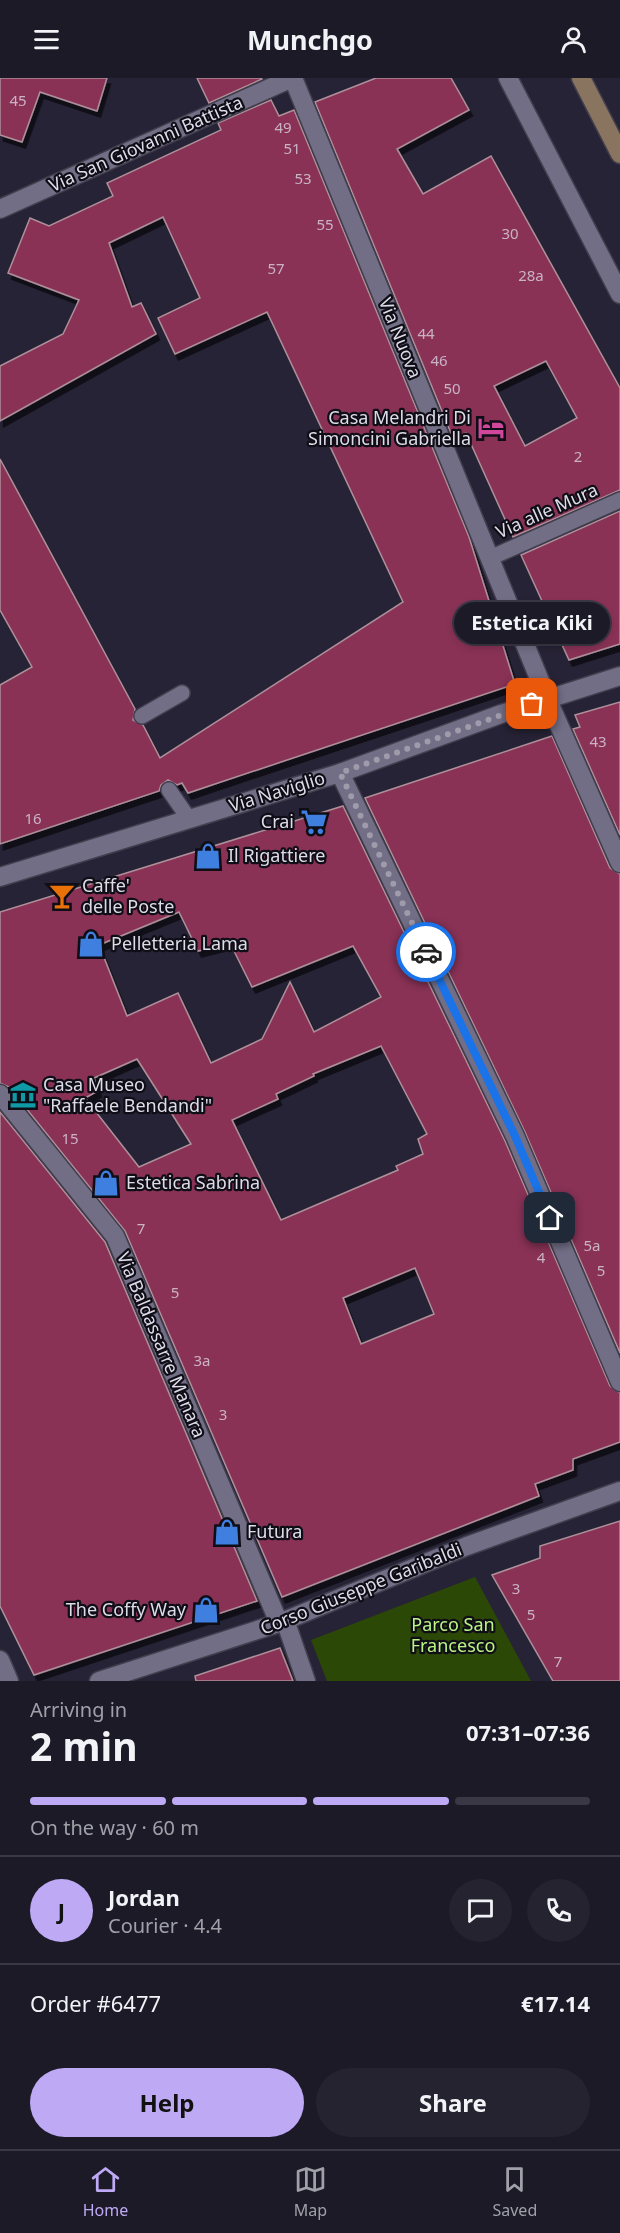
<!DOCTYPE html>
<html lang="en">
<head>
<meta charset="utf-8">
<style>
  body { margin:0; font-family:"Noto Sans",sans-serif; background:#252330; color:#f1f3f6; height:100vh; display:flex; flex-direction:column; font-size:22px; white-space:nowrap }
  * { box-sizing:border-box; margin:0 }
  p { font-size:20px; color:#a0a1a8 }
  .icon { flex:none; width:33px; height:33px; fill:none; stroke:currentColor; stroke-width:2; stroke-linecap:round; stroke-linejoin:round }
  .map { position:relative; height:1603px; overflow:hidden }
  .details { display:flex; flex-direction:column; background:#1d1a28; flex:1 }
  .details>* { flex:none }
  .pin { position:absolute; display:grid; place-items:center; width:51px; height:51px; color:#fff; margin:-26px; border-radius:12px; box-shadow:0 3px 9px #0006 }
  .courier { position:absolute; display:grid; place-items:center; width:60px; height:60px; margin:-30px; border:4px solid #1a73e8; border-radius:50%; background:#fff; color:#222; box-shadow:0 2px 8px #0007 }
  .bubble { position:absolute; height:42px; border-radius:21px; background:#1d1a28; box-shadow:0 3px 9px #0003,0 0 0 2px #3b3845; font-size:20px; font-weight:700; line-height:42px; text-align:center }
  .head em { font-style:normal; font-weight:700 }
  .head div { display:flex; flex-direction:column-reverse }
  .head { display:flex; align-items:center; justify-content:space-between; height:102px; padding:0 30px }
  h1 { font-size:39px; font-weight:700; line-height:45px }
  .bar { display:grid; grid-template-columns:repeat(4,1fr); gap:9px 6px; align-content:center; height:72px; padding:0 30px }
  .bar i { height:8px; border-radius:4px; background:#3b3845 }
  .bar .current { background:#bea9f4 }
  .bar p { grid-column:span 4 }
  .line { display:flex; align-items:center; gap:15px; padding:0 30px; border-top:2px solid #3b3845 }
  .line div { flex:1 }
  .round { display:grid; place-items:center; flex:none; width:63px; height:63px; border-radius:32px; background:#252330 }
  .primary-button { display:flex; gap:12px; margin-top:auto; padding:12px 30px }
  .primary-button a { flex:1; height:69px; border-radius:36px; background:#bea9f4; color:#111; font-size:24px; font-weight:700; line-height:69px; text-align:center }
  .primary-button a+a { background:#252330; color:#f1f3f6 }
  header { display:flex; justify-content:space-between; align-items:center; height:78px; padding:0 30px; background:#1d1a28; font-size:27px; font-weight:700 }
  .tabs { display:flex; justify-content:space-around; align-items:center; height:84px; border-top:2px solid #3b3845; background:#1d1a28; font-size:16px; color:#a0a1a8 }
  .tabs a { display:grid; justify-items:center; gap:3px }
  .tabs .current { color:#bea9f4 }
  .map>svg:first-child { display:block }
</style>
</head>
<body>
<header><svg class="icon" aria-label="menu" viewBox="0 0 24 24"><path d="M4 6h16M4 12h16M4 18h16"/></svg>Munchgo<svg class="icon" aria-label="person" viewBox="0 0 24 24"><circle cx="12" cy="8" r="4"/><path d="M4 21q1-7 8-7t8 7"/></svg></header>
<div class="map">
<svg width="620" height="1603" viewBox="0 0 620 1603">
  <defs>
    <filter id="shadow"><feDropShadow dx="3.5" dy="6" stdDeviation="0" flood-color="#0009"/></filter>
  </defs>
  <rect width="100%" height="100%" fill="#272336"/>
  <path fill="#2c4806" d="M475 1499 531 1603H327L311 1562Z"/>
  <g fill="#893257" stroke="#ad9099" stroke-width="1.5" fill-rule="evenodd" filter="url(#shadow)">
    <path d="M0 0H107L97 33 40 14 22 64 0 57Z"/>
    <path d="M197 0H261L262 1 209 25Z"/>
    <path d="M376 0H451L469 32 397 71 423 116 491 78 620 310V412L513 459 466 355 453 360 315 24ZM546 283 577 340 525 368 494 308Z"/>
    <path d="M271 22 279 38 294 32 469 459 515 606 188 715 182 705 177 707 168 702 161 707 159 713 0 766V607L32 589 0 532V381L135 631 133 642 143 647 160 680 403 524 267 234 175 276 158 240 200 220 163 139 109 165 132 229 141 225 156 256 0 343V288L63 256 79 222 8 195 30 140 49 148 113 118 107 105 221 52 218 45Z"/>
    <path d="M620 433V566L569 582 521 477Z"/>
    <path d="M620 624V757L573 651 580 649 575 637Z"/>
    <path d="M552 658 610 790 620 796V1275L525 1054 365 720Z"/>
    <path d="M343 728 505 1063 610 1308 620 1315V1364L573 1381V1392L535 1406 539 1418 282 1519 125 1153 9 1009 0 1005V834ZM179 834 198 873 230 865 252 909 353 868 381 919 314 954 290 904 262 961 211 985 178 915 127 938 99 867ZM381 968 427 1056 418 1061 423 1076 396 1088 398 1092 281 1142 232 1042 278 1021 276 1016 314 998 313 996ZM137 981 191 1066 139 1089 85 1020 98 1013 94 1000ZM415 1190 434 1236 361 1266 343 1220Z"/>
    <path d="M0 1034 105 1164 257 1523 34 1597 0 1528Z"/>
    <path d="M620 1443V1603H553L492 1497 540 1480V1468Z"/>
    <path d="M280 1570 293 1603H196L195 1598Z"/>
  </g>
  <g fill="none" stroke-linecap="round" stroke-linejoin="round">
    <g stroke="#423e4e" stroke-width="18">
      <g id="service">
        <path d="M490 480 620 422"/>
        <path d="M142 638 182 615"/>
        <path d="M169 712 189 741"/>
      </g>
    </g>
    <g stroke="#423e4e" stroke-width="21">
      <g id="minor">
        <path d="M293 0 547 620 620 785"/>
        <path d="M508 0 620 216"/>
        <path d="M0 131 292 0"/>
        <path d="M340 695 515 1058 620 1304"/>
        <path d="M0 799 340 695 501 636 620 598"/>
        <path d="M0 1016 115 1158 279 1545"/>
        <path d="M285 1542 306 1603"/>
        <path d="M0 1582 9 1603"/>
        <path d="M99 1603 279 1545 467 1468 620 1413"/>
      </g>
    </g>
    <g stroke="#423e4e" stroke-width="21">
      <path id="secondary" d="M581 0 620 76"/>
    </g>
    <use href="#service" stroke="#726e86" stroke-width="15"/>
    <use href="#minor" stroke="#726e86" stroke-width="18"/>
    <use href="#secondary" stroke="#88745f" stroke-width="18"/>
  </g>
  <g fill="none" stroke-linecap="round" stroke-linejoin="round">
    <path stroke="#9f9bab" stroke-width="6" stroke-dasharray="0 10.8" d="M426 874 340 695 532 626"/>
    <path stroke="#1a73e8" stroke-width="8" d="M426 874 515 1058 550 1140"/>
  </g>
  <defs>
    <g id="hotel-bare" transform="scale(2.07)"><path d="M-6-4.5h1.5V1H6V5H4.5V3h-9V5H-6ZM-4 0a1.8 1.8 0 1 1 3.6 0ZM.5 0V-2.5h3Q6-2.5 6 0Z" fill="#d1479c" stroke="#0f0e16" stroke-width="2.5" paint-order="stroke"/></g>
    <g id="supermarket-bare" transform="scale(2.07)"><path d="M-6-5.5h2.5l.6 2H6L4.5 2H-2.5L-4.4-4H-6ZM-1.5 3.2a1.3 1.3 0 1 0 .1 0ZM3 3.2a1.3 1.3 0 1 0 .1 0Z" fill="#3f7fe0" stroke="#0f0e16" stroke-width="2.5" paint-order="stroke"/></g>
    <g id="shop-bare" transform="scale(2.07)"><path d="M-5-2.5h2.3a2.7 3.5 0 0 1 5.4 0H5L5.5 6h-11ZM-1.5-2.5h3a1.5 2.3 0 0 0-3 0Z" fill="#3f7fe0" stroke="#0f0e16" stroke-width="2.5" paint-order="stroke"/></g>
    <g id="bar-bare" transform="scale(2.07)"><path d="M-6-5H6L.8 .8V4.5H3.5V6h-7V4.5H-.8V.8Z" fill="#e8710a" stroke="#0f0e16" stroke-width="2.5" paint-order="stroke"/></g>
    <g id="museum-bare" transform="scale(2.07)"><path d="M0-6L6-3V-2H-6V-3ZM-5-1h2V3h-2ZM-1-1h2V3h-2ZM3-1h2V3H3ZM-6 4H6V6H-6Z" fill="#0f9aa8" stroke="#0f0e16" stroke-width="2.5" paint-order="stroke"/></g>
  </defs>
  <g fill-rule="evenodd">
    <use href="#hotel-bare" x="491" y="350"/>
    <use href="#supermarket-bare" x="314" y="744"/>
    <use href="#shop-bare" x="208" y="778"/>
    <use href="#bar-bare" x="62" y="818"/>
    <use href="#shop-bare" x="91" y="866"/>
    <use href="#museum-bare" x="23" y="1017"/>
    <use href="#shop-bare" x="106" y="1105"/>
    <use href="#shop-bare" x="227" y="1454"/>
    <use href="#shop-bare" x="206" y="1532"/>
  </g>
  <g text-anchor="middle" stroke-width="4.5" stroke-linejoin="round" paint-order="stroke">
    <g font-size="15" fill="#cab2c5">
      <text x="18" y="28">45</text>
      <text x="283" y="55">49</text>
      <text x="292" y="76">51</text>
      <text x="303" y="106">53</text>
      <text x="325" y="152">55</text>
      <text x="510" y="161">30</text>
      <text x="276" y="196">57</text>
      <text x="531" y="203">28a</text>
      <text x="426" y="261">44</text>
      <text x="439" y="288">46</text>
      <text x="452" y="316">50</text>
      <text x="578" y="384">2</text>
      <text x="598" y="669">43</text>
      <text x="33" y="746">16</text>
      <text x="70" y="1066">15</text>
      <text x="141" y="1156">7</text>
      <text x="592" y="1173">5a</text>
      <text x="541" y="1185">4</text>
      <text x="601" y="1198">5</text>
      <text x="175" y="1220">5</text>
      <text x="202" y="1288">3a</text>
      <text x="223" y="1342">3</text>
      <text x="516" y="1516">3</text>
      <text x="531" y="1542">5</text>
      <text x="558" y="1589">7</text>
    </g>
    <g font-size="18" fill="#dfdcea" stroke="#0f0e16">
      <text transform="translate(146 66) rotate(-24)" y="6">Via San Giovanni Battista</text>
      <text transform="translate(400 260) rotate(68)" y="6">Via Nuova</text>
      <text transform="translate(547 433) rotate(-24)" y="6">Via alle Mura</text>
      <text transform="translate(277 714) rotate(-17)" y="6">Via Naviglio</text>
      <text transform="translate(161 1267) rotate(67)" y="6">Via Baldassarre Manara</text>
      <text transform="translate(361 1511) rotate(-22)" y="6">Corso Giuseppe Garibaldi</text>
    </g>
    <g font-size="18" fill="#dfdcea" stroke="#0f0e16" text-anchor="start">
      <text x="471" y="346" text-anchor="end">Casa Melandri Di<tspan x="471" dy="21">Simoncini Gabriella</tspan></text>
      <text x="294" y="750" text-anchor="end">Crai</text>
      <text x="228" y="784">Il Rigattiere</text>
      <text x="82" y="814">Caffe'<tspan x="82" dy="21">delle Poste</tspan></text>
      <text x="111" y="872">Pelletteria Lama</text>
      <text x="43" y="1013">Casa Museo<tspan x="43" dy="21">"Raffaele Bendandi"</tspan></text>
      <text x="126" y="1111">Estetica Sabrina</text>
      <text x="247" y="1460">Futura</text>
      <text x="186" y="1538" text-anchor="end">The Coffy Way</text>
    </g>
    <g font-size="18" fill="#baf483" stroke="#0f0e16">
      <text x="453" y="1553">Parco San<tspan x="453" dy="21">Francesco</tspan></text>
    </g>
  </g>
</svg>
<div class="pin" style="left:532px;top:626px;background:#ea580c"><svg class="icon" aria-label="bag" viewBox="0 0 24 24"><path d="M5 8h14l-1 12H6zM9 8a3 3 0 0 1 6 0"/></svg></div>
<div class="pin" style="left:550px;top:1140px;background:#1f2937"><svg class="icon" aria-label="home" viewBox="0 0 24 24"><path d="M3 11l9-7 9 7M6 9v11h12V9"/></svg></div>
<div class="courier" style="left:426px;top:874px"><svg class="icon" aria-label="car" viewBox="0 0 24 24"><path d="M5 17H2v-5l4-1 3-4h7l3 4 3 1v5h-3M9 17h6M6 11h13"/><circle cx="7" cy="17" r="2"/><circle cx="17" cy="17" r="2"/></svg></div>
<div class="bubble" style="left:454px;top:524px;width:156px">Estetica Kiki</div>
</div>
<section class="details">
<div class="head"><div><h1>2 min</h1><p>Arriving in</p></div><em>07:31–07:36</em></div>
<div class="bar"><i class="current"></i><i class="current"></i><i class="current"></i><i></i><p>On the way · 60 m</p></div>
<div class="line" style="height:108px"><b class="round" style="background:#bea9f4;color:#111">J</b><div><b>Jordan</b><p>Courier · 4.4</p></div><a class="round"><svg class="icon" aria-label="chat" viewBox="0 0 24 24"><path d="M4 5h16v11H9l-5 4z"/></svg></a><a class="round"><svg class="icon" aria-label="phone" viewBox="0 0 24 24"><path d="M5 4h4l2 5-3 2q2 4 5 5l2-3 5 2v4C11 20 4 13 5 4z"/></svg></a></div>
<div class="line" style="height:78px"><div>Order #6477</div><b>€17.14</b></div>
<div class="primary-button"><a>Help</a><a>Share</a></div>
</section>
<nav class="tabs">
<a class="current"><svg class="icon" aria-label="home" viewBox="0 0 24 24"><path d="M3 11l9-7 9 7M6 9v11h12V9"/></svg>Home</a>
<a><svg class="icon" aria-label="map" viewBox="0 0 24 24"><path d="M3 6l6-2 6 2 6-2v14l-6 2-6-2-6 2zM9 4v14M15 6v14"/></svg>Map</a>
<a><svg class="icon" aria-label="saved" viewBox="0 0 24 24"><path d="M7 4h10v16l-5-4-5 4z"/></svg>Saved</a>
</nav>
</body>
</html>
